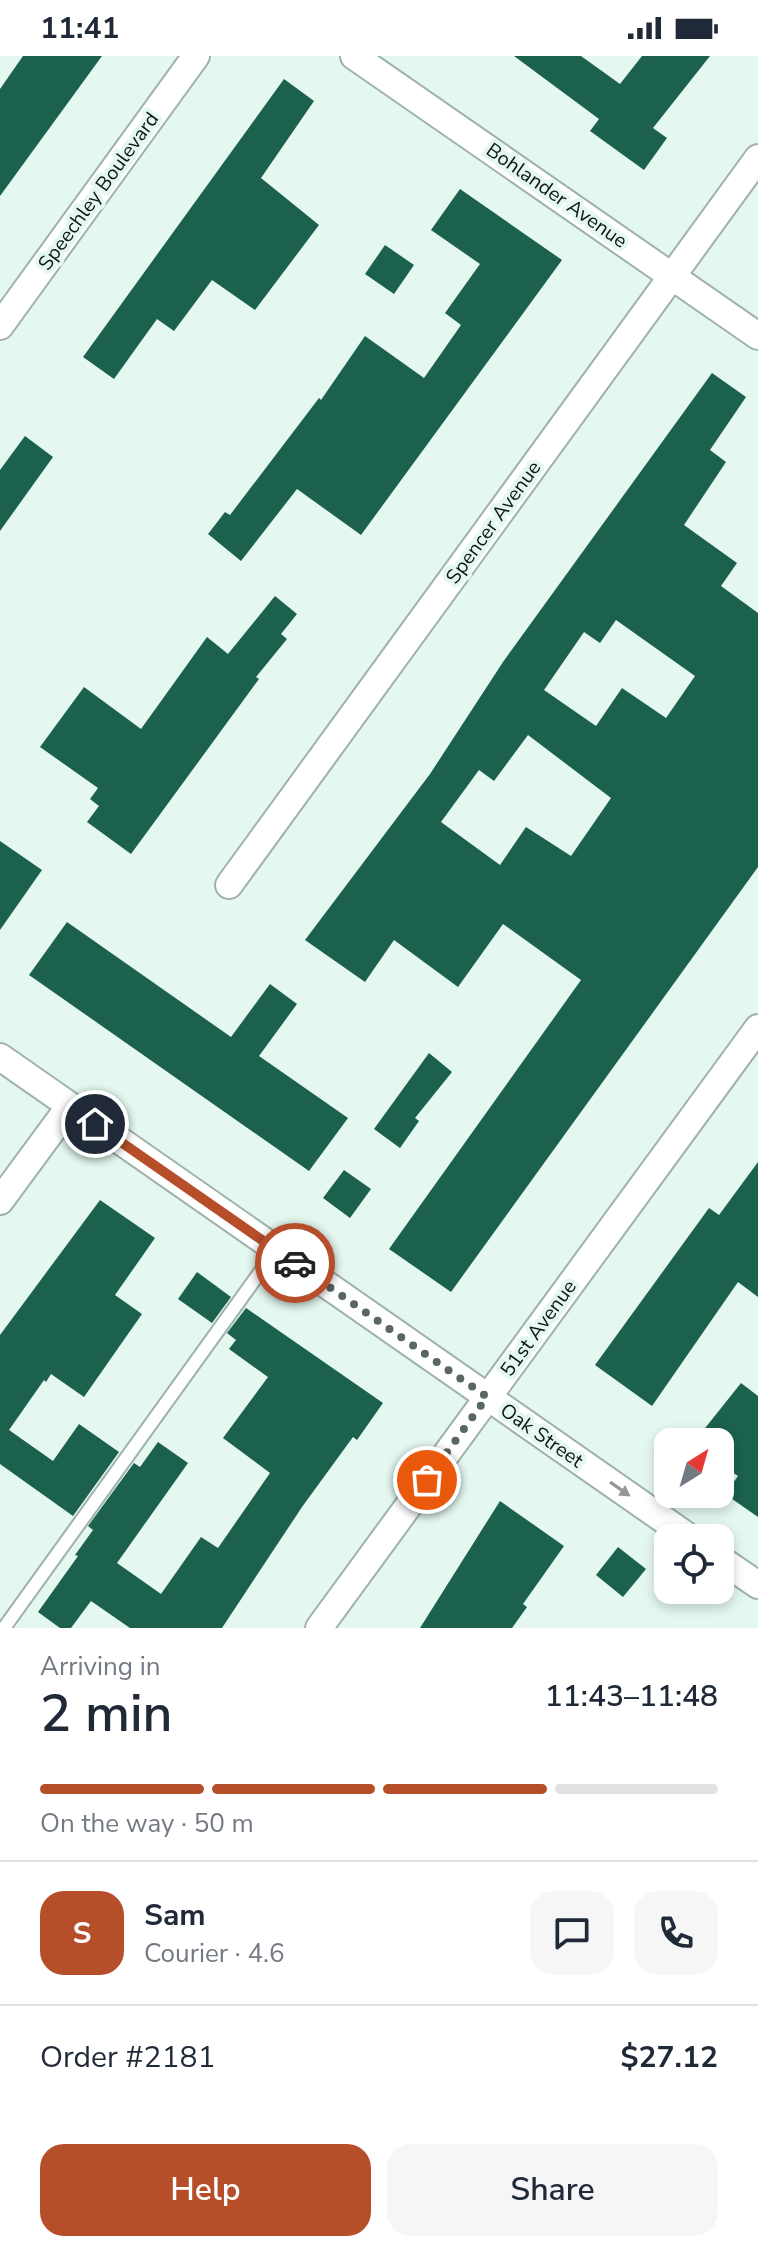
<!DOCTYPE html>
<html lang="en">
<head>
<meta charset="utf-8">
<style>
  body { margin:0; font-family:"Nunito Sans",sans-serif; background:#f6f6f7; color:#1f2937; height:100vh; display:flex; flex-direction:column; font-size:30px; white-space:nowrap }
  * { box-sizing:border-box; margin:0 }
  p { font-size:26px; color:#747a83 }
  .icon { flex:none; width:44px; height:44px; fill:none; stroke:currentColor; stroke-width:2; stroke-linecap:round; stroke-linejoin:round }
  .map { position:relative; height:1572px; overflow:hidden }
  .sheet { display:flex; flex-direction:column; background:#fff; flex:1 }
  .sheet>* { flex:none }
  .needle { width:52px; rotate:37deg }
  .buttons { position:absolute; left:654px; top:1372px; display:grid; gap:16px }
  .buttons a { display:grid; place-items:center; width:80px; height:80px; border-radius:16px; background:#fff; box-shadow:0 4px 12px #0003; font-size:40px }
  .pin { position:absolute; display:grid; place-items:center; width:68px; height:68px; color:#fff; margin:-34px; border:4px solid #fff; border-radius:50%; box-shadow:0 2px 8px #0007 }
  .courier { position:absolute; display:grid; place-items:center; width:80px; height:80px; margin:-40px; border:6px solid #b64e2a; border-radius:50%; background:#fff; color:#222; box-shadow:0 2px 10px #0007 }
  .head em { font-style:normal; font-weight:600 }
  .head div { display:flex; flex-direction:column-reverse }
  .head { display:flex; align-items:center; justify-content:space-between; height:136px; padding:0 40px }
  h1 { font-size:52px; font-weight:600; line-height:60px }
  .bar { display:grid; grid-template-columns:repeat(4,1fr); gap:12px 8px; align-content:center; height:96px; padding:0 40px }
  .bar i { height:10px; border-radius:6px; background:#e0e1e3 }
  .bar .active { background:#b64e2a }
  .bar p { grid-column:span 4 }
  .line { display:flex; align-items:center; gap:20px; padding:0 40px; border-top:2px solid #e0e1e3 }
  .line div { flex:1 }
  .round { display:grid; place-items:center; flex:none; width:84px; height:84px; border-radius:24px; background:#f6f6f7 }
  .primary-button { display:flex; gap:16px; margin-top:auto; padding:16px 40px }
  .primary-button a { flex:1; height:92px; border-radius:24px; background:#b64e2a; color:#fff; font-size:32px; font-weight:600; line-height:92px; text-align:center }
  .primary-button a+a { background:#f6f6f7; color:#1f2937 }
  .status { display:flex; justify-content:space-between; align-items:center; height:56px; padding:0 40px; background:#fff; direction:ltr }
  .status svg { height:22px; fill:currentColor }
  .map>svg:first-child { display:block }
</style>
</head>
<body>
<div class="status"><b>11:41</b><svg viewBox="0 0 49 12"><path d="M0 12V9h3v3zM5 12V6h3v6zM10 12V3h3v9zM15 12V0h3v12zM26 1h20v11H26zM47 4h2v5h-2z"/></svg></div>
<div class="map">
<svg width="758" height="1572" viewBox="0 0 758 1572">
  <rect width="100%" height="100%" fill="#e4f8f0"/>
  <g fill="#1b614e" fill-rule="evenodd">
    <path d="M23 0H102L0 140V33Z"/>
    <path d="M514 0H581L620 28 642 0H710L653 72 667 82 644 114 590 75 599 63Z"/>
    <path d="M284 23 314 45 261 122 319 169 255 254 212 224 174 275 157 263 114 323 83 301Z"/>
    <path d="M460 133 562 204 361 479 297 433 241 505 208 478 225 456 230 459 319 342 321 344 365 280 424 322 461 269 445 257 480 208 431 174Z"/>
    <path d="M385 189 414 209 394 238 365 218Z"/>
    <path d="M712 317 746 341 710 394 726 406 684 469 737 507 721 530 758 557V811L451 1236 389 1193 581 924 503 868 458 931 394 884 365 926 305 884 430 718 503 606ZM616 564 695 620 666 662 622 632 596 670 544 634 584 576 600 587ZM528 679 611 742 571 800 526 771 500 809 441 766 479 714 494 725Z"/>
    <path d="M25 380 53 401 0 475V414Z"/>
    <path d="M275 540 297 558 281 578 287 583 256 621 259 623 131 798 87 766 99 750 90 743 98 732 40 691 84 631 141 673 207 581 228 598Z"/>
    <path d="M0 785 42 814 0 874Z"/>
    <path d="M67 866 231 981 270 928 297 948 259 1000 348 1062 309 1115 29 919Z"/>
    <path d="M429 997 452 1016 415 1062 419 1065 400 1092 374 1073Z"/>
    <path d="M758 1106V1241L738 1226 652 1350 595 1309 709 1152 719 1159Z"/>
    <path d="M344 1114 371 1133 350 1162 323 1142Z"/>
    <path d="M100 1144 155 1182 115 1239 142 1258 84 1341 51 1318 46 1326 44 1324 9 1374 53 1405 79 1368 119 1396 73 1460 0 1408V1279Z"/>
    <path d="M197 1216 231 1241 212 1267 178 1243Z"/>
    <path d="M246 1252 383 1347 357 1384 353 1381 302 1451 222 1572H130L91 1545 71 1572H60L38 1556 78 1500 75 1499 93 1474 88 1470 134 1407 140 1411 158 1386 188 1407 117 1507 161 1538 201 1481 218 1492 270 1417 223 1382 268 1321 229 1293 236 1284 227 1277Z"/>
    <path d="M741 1327 758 1340V1461L725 1438 738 1420 720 1408V1386H694Z"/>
    <path d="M500 1445 564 1490 523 1548 527 1551 512 1572H420Z"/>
    <path d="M618 1491 646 1513 623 1541 596 1519Z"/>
  </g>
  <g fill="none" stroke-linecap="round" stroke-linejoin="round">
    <g stroke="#9eb1aa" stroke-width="16">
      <path id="lane" d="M4 1572 276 1194"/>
    </g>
    <g stroke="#9eb1aa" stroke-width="30">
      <g id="street">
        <path d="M354 0 758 280"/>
        <path d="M0 270 196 0"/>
        <path d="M229 829 758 102"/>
        <path d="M0 1001 690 1482"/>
        <path d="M0 1145 70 1050"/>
        <path d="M720 1503 758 1529"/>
        <path d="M319 1572 758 972"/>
      </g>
    </g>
    <use href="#lane" stroke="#fff" stroke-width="12"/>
    <use href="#street" stroke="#fff" stroke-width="26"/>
  </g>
  <defs><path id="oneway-solid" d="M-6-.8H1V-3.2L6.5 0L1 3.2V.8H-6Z" transform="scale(2)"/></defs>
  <use fill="#939796" href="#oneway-solid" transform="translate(620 1433) rotate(35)"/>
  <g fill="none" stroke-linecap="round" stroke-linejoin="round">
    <path stroke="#5a6662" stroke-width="8" stroke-dasharray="0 14.4" d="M295 1207 487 1341 427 1424"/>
    <path stroke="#b64e2a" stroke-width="10" d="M95 1068 295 1207"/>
  </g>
  <g text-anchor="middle" stroke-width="8" stroke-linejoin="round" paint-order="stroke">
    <g font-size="20" fill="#101715" stroke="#e4f8f0">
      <text transform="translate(98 135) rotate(-54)" y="7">Speechley Boulevard</text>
      <text transform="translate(557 139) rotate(35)" y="7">Bohlander Avenue</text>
      <text transform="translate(493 466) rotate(-54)" y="7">Spencer Avenue</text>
      <text transform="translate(538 1272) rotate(-54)" y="7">51st Avenue</text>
      <text transform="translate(542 1379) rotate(35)" y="7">Oak Street</text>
    </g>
  </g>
</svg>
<div class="buttons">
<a><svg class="needle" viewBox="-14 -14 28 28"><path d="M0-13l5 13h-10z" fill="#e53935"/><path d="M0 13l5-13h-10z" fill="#747a83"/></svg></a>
<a><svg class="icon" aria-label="locate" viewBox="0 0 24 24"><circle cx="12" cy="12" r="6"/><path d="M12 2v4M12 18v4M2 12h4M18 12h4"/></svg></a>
</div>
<div class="pin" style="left:427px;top:1424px;background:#ea580c"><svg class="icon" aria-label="bag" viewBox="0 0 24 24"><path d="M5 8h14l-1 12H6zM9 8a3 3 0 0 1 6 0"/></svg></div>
<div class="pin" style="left:95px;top:1068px;background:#1f2937"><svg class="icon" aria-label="home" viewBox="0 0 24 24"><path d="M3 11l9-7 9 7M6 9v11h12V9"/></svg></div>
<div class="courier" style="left:295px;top:1207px"><svg class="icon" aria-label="car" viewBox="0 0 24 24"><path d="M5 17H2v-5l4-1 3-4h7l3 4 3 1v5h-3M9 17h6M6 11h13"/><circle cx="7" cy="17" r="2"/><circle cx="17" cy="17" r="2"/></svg></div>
</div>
<section class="sheet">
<div class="head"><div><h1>2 min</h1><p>Arriving in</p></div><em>11:43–11:48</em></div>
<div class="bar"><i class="active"></i><i class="active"></i><i class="active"></i><i></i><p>On the way · 50 m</p></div>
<div class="line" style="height:144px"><b class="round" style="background:#b64e2a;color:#fff">S</b><div><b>Sam</b><p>Courier · 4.6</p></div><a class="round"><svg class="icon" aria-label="chat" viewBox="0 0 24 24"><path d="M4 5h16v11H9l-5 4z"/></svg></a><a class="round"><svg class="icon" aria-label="phone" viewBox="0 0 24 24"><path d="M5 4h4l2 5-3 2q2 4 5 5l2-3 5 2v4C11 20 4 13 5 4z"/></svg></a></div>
<div class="line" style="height:104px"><div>Order #2181</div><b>$27.12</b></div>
<div class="primary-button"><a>Help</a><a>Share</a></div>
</section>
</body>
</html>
